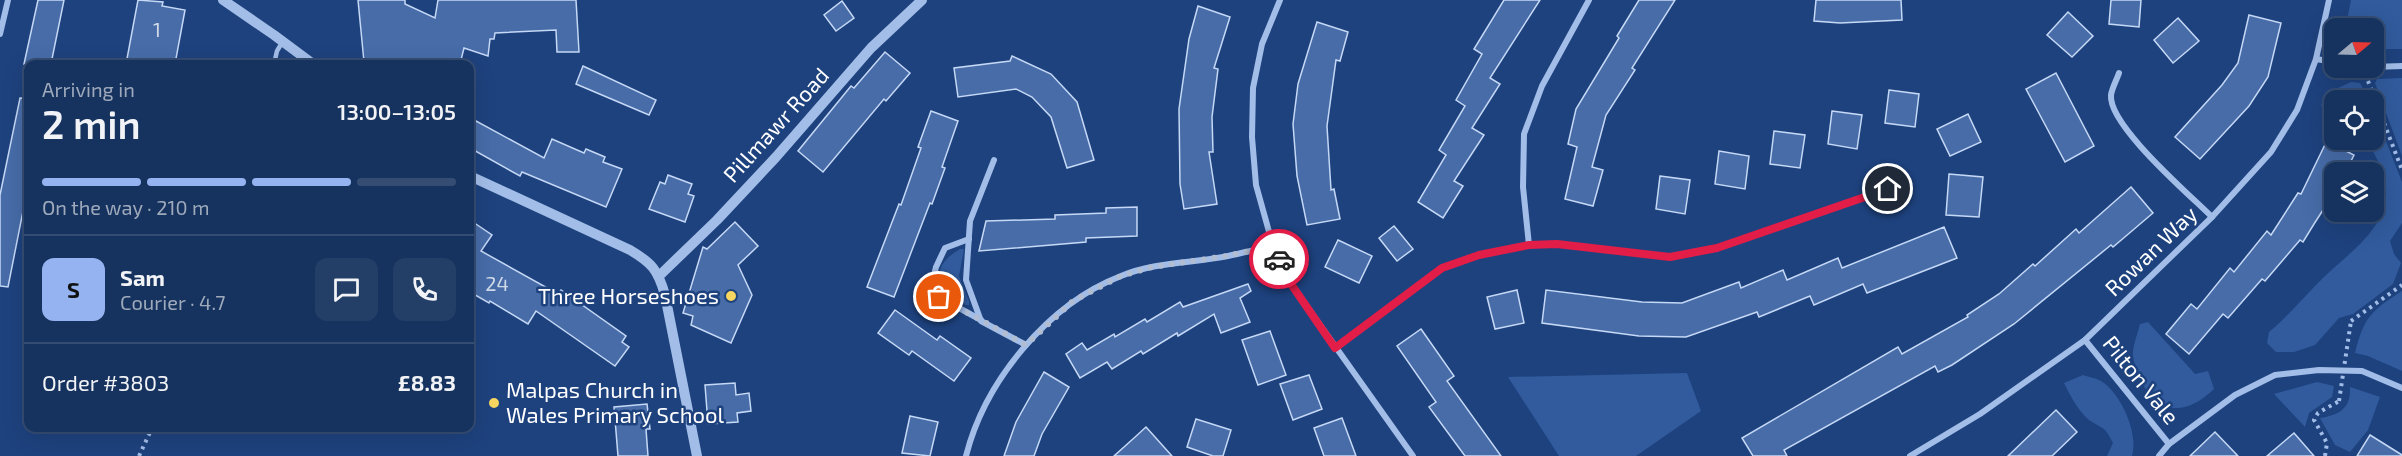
<!DOCTYPE html>
<html lang="en">
<head>
<meta charset="utf-8">
<style>
  body { margin:0; font-family:"Exo 2",sans-serif; background:#233e67; color:#f1f3f6; height:100vh; display:flex; flex-direction:column; font-size:22px; white-space:nowrap }
  * { box-sizing:border-box; margin:0 }
  p { font-size:20px; color:#9eaabc }
  .icon { flex:none; width:33px; height:33px; fill:none; stroke:currentColor; stroke-width:2; stroke-linecap:round; stroke-linejoin:round }
  .map { position:relative; flex:1; overflow:hidden }
  .drawer { position:absolute; left:24px; top:60px; width:450px; height:372px; display:flex; flex-direction:column; background:#16325e; border-radius:12px; box-shadow:0 6px 24px #0002,0 0 0 2px #354d73 }
  .drawer>* { flex:none }
  .needle { width:39px; rotate:71deg }
  .controls { position:absolute; left:2324px; top:18px; display:grid; gap:12px }
  .controls a { display:grid; place-items:center; width:60px; height:60px; border-radius:12px; background:#16325e; box-shadow:0 6px 24px #0002,0 0 0 2px #354d73; font-size:30px }
  .pin { position:absolute; display:grid; place-items:center; width:51px; height:51px; color:#fff; margin:-26px; border:3px solid #fff; border-radius:50%; box-shadow:0 2px 6px #0007 }
  .courier { position:absolute; display:grid; place-items:center; width:60px; height:60px; margin:-30px; border:4px solid #e11d48; border-radius:50%; background:#fff; color:#222; box-shadow:0 2px 8px #0007 }
  .summary em { font-style:normal; font-weight:600 }
  .summary div { display:flex; flex-direction:column-reverse }
  .summary { display:flex; align-items:center; justify-content:space-between; height:102px; padding:0 18px }
  h1 { font-size:39px; font-weight:600; line-height:45px }
  .bar { display:grid; grid-template-columns:repeat(4,1fr); gap:9px 6px; align-content:center; height:72px; padding:0 18px }
  .bar i { height:8px; border-radius:4px; background:#354d73 }
  .bar .active { background:#95b2f1 }
  .bar p { grid-column:span 4 }
  .line { display:flex; align-items:center; gap:15px; padding:0 18px; border-top:2px solid #354d73 }
  .line div { flex:1 }
  .round { display:grid; place-items:center; flex:none; width:63px; height:63px; border-radius:12px; background:#233e67 }
  .map>svg:first-child { display:block }
</style>
</head>
<body>
<div class="map">
<svg width="2402" height="456" viewBox="0 0 2402 456">
  <rect width="100%" height="100%" fill="#1e427e"/>
  <g fill="#315b9d">
    <path d="M2351 0H2402V49H2373V28H2354L2347 20Z"/>
    <path d="M2402 78V156L2375 83 2377 79Z"/>
    <path d="M2351 82 2360 83 2369 100H2334V112L2321 106 2325 94Z"/>
    <path d="M2373 108 2402 182V223L2390 241 2394 254 2401 263 2393 284 2353 314 2339 318 2315 345 2294 352H2276L2267 343 2269 332C2289 316 2305 295 2324 277 2350 252 2394 224 2385 181 2382 167 2374 153 2367 140H2373Z"/>
    <path d="M960 249H964L959 276 969 301V305H965C938 287 927 269 960 249Z"/>
    <path d="M2402 291V371L2368 356 2355 353C2364 317 2371 311 2402 291Z"/>
    <path d="M2148 322 2195 374 2208 371 2214 389C2208 394 2202 400 2195 403 2161 421 2138 387 2133 356 2132 347 2138 333 2140 324Z"/>
    <path d="M1687 373 1701 411 1636 456H1559L1508 377Z"/>
    <path d="M2083 375C2088 377 2096 378 2101 381 2121 393 2139 434 2132 456H2107L2113 443C2104 425 2104 430 2089 420 2078 411 2070 395 2064 383Z"/>
    <path d="M2317 382 2334 386 2332 397 2309 413 2305 427 2274 394Z"/>
    <path d="M2350 387 2380 397 2368 430 2350 452 2335 445 2320 418C2340 415 2351 408 2350 387Z"/>
  </g>
  <g fill="#476ca8" stroke="#c5d8f6" stroke-width="1.5">
    <path d="M38 0H64L51 64H24Z"/>
    <path d="M138 0 163 2 162 6 185 10 175 64H126Z"/>
    <path d="M358 0H405V4L435 18 438 0H576L579 52H557L556 30 495 33 494 39H490L488 56 464 48 460 64H433L396 59 364 62Z"/>
    <path d="M1504 0H1540L1490 78 1500 84 1472 128 1484 135 1454 181 1463 186 1443 218 1418 202 1446 155 1439 150 1465 106 1456 100 1482 54 1474 49Z"/>
    <path d="M1639 0H1675L1632 68 1635 70 1606 115 1592 167 1603 170 1593 206 1565 199 1577 147 1568 144 1576 109 1619 38 1617 36Z"/>
    <path d="M1816 0H1901L1902 20 1840 23 1814 21Z"/>
    <path d="M2111 0H2141L2139 27 2109 24Z"/>
    <path d="M842 1 854 18 836 31 824 15Z"/>
    <path d="M1198 6 1230 17 1214 68 1218 69 1212 117 1213 152H1209L1217 204 1184 209 1180 184 1179 109 1189 39Z"/>
    <path d="M2068 12 2093 36 2072 57 2047 35Z"/>
    <path d="M2249 15 2281 23 2268 77 2249 106 2200 159 2175 137 2222 85 2238 63Z"/>
    <path d="M2178 18 2199 41 2173 63 2154 40Z"/>
    <path d="M1317 22 1348 32 1340 61 1336 60 1327 126 1331 190 1334 189 1340 219 1307 225 1297 176 1293 124 1298 84Z"/>
    <path d="M885 52 910 73 886 101 884 99 823 172 798 151 851 86 854 88Z"/>
    <path d="M1012 56 1051 74 1077 102 1094 160 1067 168 1051 117 1032 97 1016 89 958 97 954 68 1010 61Z"/>
    <path d="M583 66 656 100 649 115 576 84Z"/>
    <path d="M2056 73 2094 146 2065 162 2026 89Z"/>
    <path d="M1889 90 1919 94 1915 127 1885 123Z"/>
    <path d="M20 98 28 99V186L8 287 0 286V195Z"/>
    <path d="M931 111 958 121 942 167 945 168 932 204 930 203 894 297 867 287 899 204 901 205 921 148 918 147Z"/>
    <path d="M1832 111 1862 115 1857 149 1828 144Z"/>
    <path d="M1968 114 1981 142 1950 156 1937 129Z"/>
    <path d="M476 121 544 158 552 139 584 153 586 149 605 157 603 162 622 169 606 207 522 172 520 176 470 148V132Z"/>
    <path d="M2334 126V145L2354 155 2346 171 2334 166V193L2314 224 2303 242 2300 240 2265 281 2262 279 2228 318 2223 314 2189 354 2166 334 2191 304 2197 309 2230 268 2234 272 2267 231 2271 235 2298 193 2301 194Z"/>
    <path d="M1774 131 1805 135 1800 168 1770 164Z"/>
    <path d="M1719 151 1749 156 1745 189 1715 184Z"/>
    <path d="M1949 174 1983 177 1979 217 1946 215Z"/>
    <path d="M668 175 692 184 688 194 694 196 685 222 649 209 660 182 665 184Z"/>
    <path d="M1660 176 1690 180 1685 214 1656 209Z"/>
    <path d="M2131 187 2153 213 2113 247 2111 245 2014 324 1952 365 1938 372 1935 366 1784 450 1787 456H1753L1742 438 1898 347 1902 354 1968 317 1967 315 1999 294 2033 264 2035 266 2076 229 2079 233Z"/>
    <path d="M1137 207V236L1086 238V242L979 251 986 221 1055 219V215L1106 213V208Z"/>
    <path d="M470 220 492 235 481 251 558 294 561 290 626 336 622 342 629 347 615 366 536 311 528 324 490 301 489 303 470 292Z"/>
    <path d="M735 222 758 246 738 265 752 295 731 343 691 325 693 316 683 313 703 247 707 249Z"/>
    <path d="M1394 226 1413 249 1397 261 1379 238Z"/>
    <path d="M1944 227 1957 258 1867 293 1863 284 1814 305 1810 296 1759 317 1757 312 1686 337 1639 336 1542 323 1546 290 1642 302 1682 303 1739 282 1741 288 1783 270 1787 280 1838 258 1842 268Z"/>
    <path d="M1338 240 1372 256 1359 283 1325 267Z"/>
    <path d="M1248 284 1251 291 1240 298 1250 322 1221 333 1214 314 1178 336 1177 333 1143 354 1141 351 1112 369 1107 362 1080 378 1066 354 1082 343 1087 350 1114 334 1115 337 1145 319 1147 322 1180 302 1183 307Z"/>
    <path d="M1517 290 1524 323 1495 329 1487 297Z"/>
    <path d="M895 310 937 340 940 336 971 358 954 381 912 351 909 355 878 333Z"/>
    <path d="M1421 329 1454 376 1447 381 1501 456H1465L1429 407 1436 402 1397 346Z"/>
    <path d="M1270 331 1286 375 1258 385 1242 340Z"/>
    <path d="M1044 372 1069 387 1042 434 1034 456H1004L1016 422Z"/>
    <path d="M1309 375 1322 409 1293 420 1280 384Z"/>
    <path d="M735 383 736 395 749 393 751 411 737 413 738 422 708 424 705 385Z"/>
    <path d="M647 404 650 429H646L648 456H618L614 407Z"/>
    <path d="M2056 410 2077 432 2052 456H2008Z"/>
    <path d="M910 416 938 422 930 456 902 453Z"/>
    <path d="M1342 418 1356 456H1324L1314 428Z"/>
    <path d="M1196 419 1231 430 1223 456H1213L1187 447Z"/>
    <path d="M1146 427 1172 456H1114L1134 438Z"/>
    <path d="M2215 432 2238 456H2190Z"/>
    <path d="M2294 433 2314 456H2267Z"/>
    <path d="M2370 435 2402 455V456H2357Z"/>
  </g>
  <g fill="none" stroke-linecap="round" stroke-linejoin="round">
    <g stroke="#a2bde8" stroke-width="4" stroke-dasharray="3 4.5" stroke-linecap="butt">
      <path d="M2368 81 2402 170"/>
      <path d="M2351 321 2402 285"/>
      <path d="M139 456 152 428"/>
      <path d="M2325 456 2327 443 2314 420 2318 413 2339 401"/>
    </g>
    <path stroke="#a2bde8" stroke-width="4.5" d="M274 64 277 51 283 41"/>
    <g stroke="#a2bde8" stroke-width="6">
      <path d="M1280 0 1262 44 1253 88 1252 137 1256 185 1273 246 1291 284 1413 456"/>
      <path d="M0 34 8 0"/>
      <path d="M2316 59 2334 62"/>
      <path d="M2373 67 2402 66"/>
      <path d="M2362 68H2372"/>
      <path d="M2119 73C2117 79 2112 88 2111 95 2108 125 2190 195 2212 217"/>
      <path d="M994 160 970 221 966 280 981 321 1026 345"/>
      <path d="M969 239 945 248 936 267 932 283 939 297 981 320"/>
      <path d="M1529 245 1523 187 1524 134 1542 86 1589 0"/>
      <path d="M2085 340 2169 444"/>
      <path d="M1335 348 1442 268 1479 255 1529 245 1557 244 1669 257 1717 248 1888 189"/>
      <path d="M966 456C985 381 1048 304 1121 276 1155 262 1193 263 1228 256 1243 253 1258 249 1273 246"/>
      <path d="M1910 456 1980 414 2085 340 2212 217 2271 152 2297 110 2316 59 2329 0"/>
      <path d="M2159 456 2169 444 2235 395 2275 375 2319 370 2362 371 2402 388"/>
    </g>
    <g stroke="#a2bde8" stroke-width="10">
      <path d="M223 0 274 35 313 64"/>
      <path d="M470 176 630 250C652 263 658 270 665 295L697 456"/>
      <path d="M659 276 717 220 776 157 871 48 922 0"/>
    </g>
    <path stroke="#a2bde8" stroke-width="4" stroke-dasharray="3 4.5" stroke-linecap="butt" d="M2339 401 2351 321"/>
  </g>
  <g fill="none" stroke-linecap="round" stroke-linejoin="round">
    <path stroke="#b0bdd2" stroke-width="6" stroke-dasharray="0 10.8" d="M939 297 1026 345 1073 301 1121 276 1152 267 1227 256 1273 246 1279 259"/>
    <path stroke="#e11d48" stroke-width="8" d="M1279 259 1291 284 1335 348 1442 268 1479 255 1529 245 1557 244 1670 257 1717 248 1888 189"/>
  </g>
  <g fill="#f7d561" stroke="#1e427e" stroke-width="2">
    <circle cx="731" cy="296" r="6"/>
    <circle cx="494" cy="403" r="6"/>
  </g>
  <g text-anchor="middle" stroke-width="5" stroke-linejoin="round" paint-order="stroke">
    <g font-size="20" fill="#d1dae9">
      <text x="157" y="37">1</text>
      <text x="497" y="291">24</text>
    </g>
    <g font-size="22" fill="#fff" stroke="#1e427e">
      <text transform="translate(776 125) rotate(-48)" y="8">Pillmawr Road</text>
      <text transform="translate(2151 251) rotate(-44)" y="8">Rowan Way</text>
      <text transform="translate(2141 380) rotate(51)" y="8">Pilton Vale</text>
    </g>
    <g font-size="22" fill="#fff" stroke="#1e427e" text-anchor="end">
      <text x="719" y="304">Three Horseshoes</text>
      <text x="506" y="398" text-anchor="start">Malpas Church in<tspan x="506" dy="25">Wales Primary School</tspan></text>
    </g>
  </g>
</svg>
<div class="controls">
<a><svg class="needle" viewBox="-14 -14 28 28"><path d="M0-13l5 13h-10z" fill="#e53935"/><path d="M0 13l5-13h-10z" fill="#9eaabc"/></svg></a>
<a><svg class="icon" aria-label="locate" viewBox="0 0 24 24"><circle cx="12" cy="12" r="6"/><path d="M12 2v4M12 18v4M2 12h4M18 12h4"/></svg></a>
<a><svg class="icon" aria-label="layers" viewBox="0 0 24 24"><path d="M12 4l9 5-9 5-9-5zM3 14l9 5 9-5"/></svg></a>
</div>
<div class="pin" style="left:939px;top:297px;background:#ea580c"><svg class="icon" aria-label="bag" viewBox="0 0 24 24"><path d="M5 8h14l-1 12H6zM9 8a3 3 0 0 1 6 0"/></svg></div>
<div class="pin" style="left:1888px;top:189px;background:#1f2937"><svg class="icon" aria-label="home" viewBox="0 0 24 24"><path d="M3 11l9-7 9 7M6 9v11h12V9"/></svg></div>
<div class="courier" style="left:1279px;top:259px"><svg class="icon" aria-label="car" viewBox="0 0 24 24"><path d="M5 17H2v-5l4-1 3-4h7l3 4 3 1v5h-3M9 17h6M6 11h13"/><circle cx="7" cy="17" r="2"/><circle cx="17" cy="17" r="2"/></svg></div>
<section class="drawer">
<div class="summary"><div><h1>2 min</h1><p>Arriving in</p></div><em>13:00–13:05</em></div>
<div class="bar"><i class="active"></i><i class="active"></i><i class="active"></i><i></i><p>On the way · 210 m</p></div>
<div class="line" style="height:108px"><b class="round" style="background:#95b2f1;color:#111">S</b><div><b>Sam</b><p>Courier · 4.7</p></div><a class="round"><svg class="icon" aria-label="chat" viewBox="0 0 24 24"><path d="M4 5h16v11H9l-5 4z"/></svg></a><a class="round"><svg class="icon" aria-label="phone" viewBox="0 0 24 24"><path d="M5 4h4l2 5-3 2q2 4 5 5l2-3 5 2v4C11 20 4 13 5 4z"/></svg></a></div>
<div class="line" style="height:78px"><div>Order #3803</div><b>£8.83</b></div>
</section>
</div>
</body>
</html>
